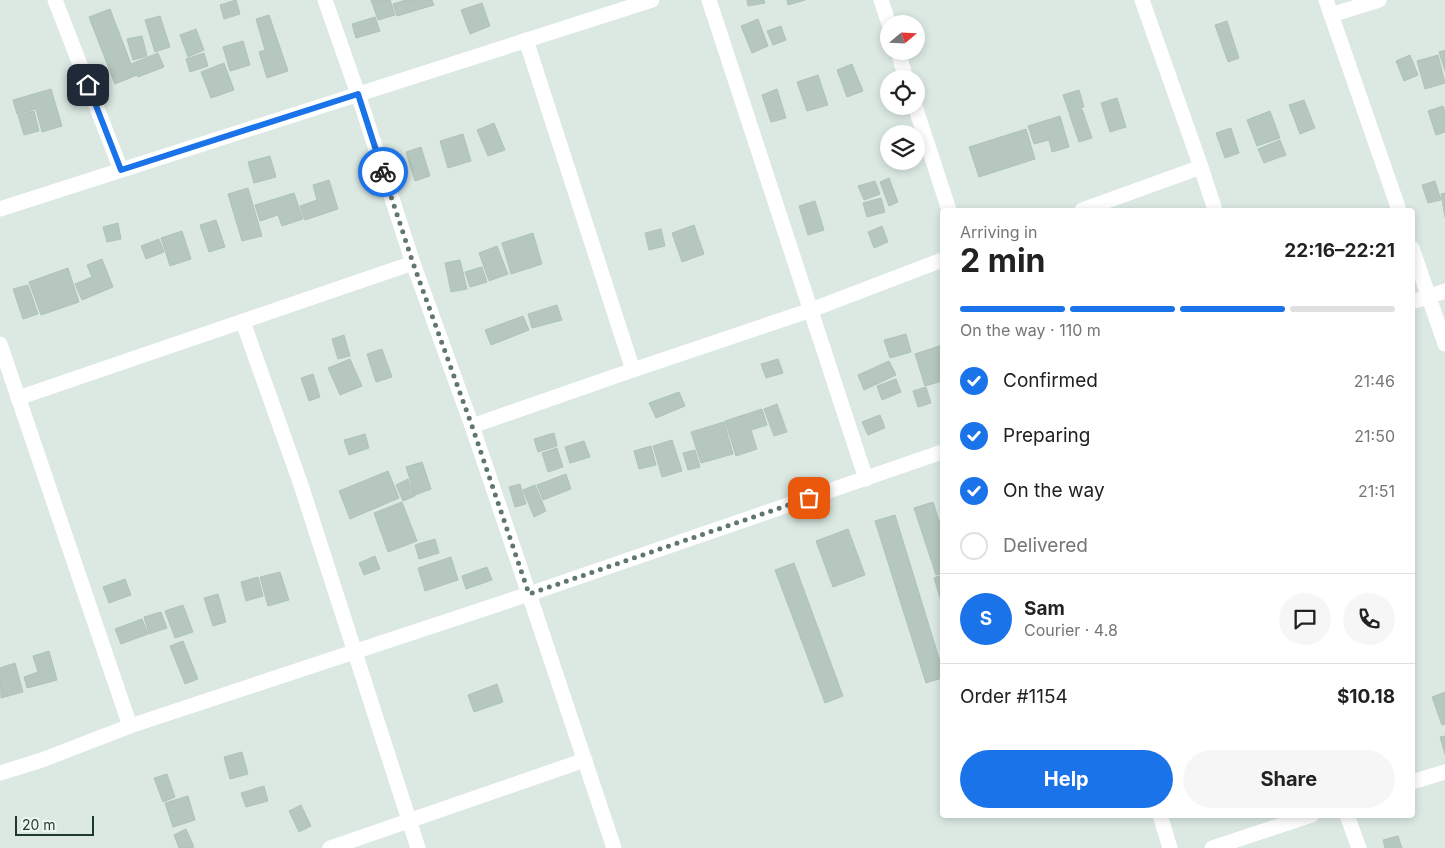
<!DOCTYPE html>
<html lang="en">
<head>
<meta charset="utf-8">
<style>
  body { margin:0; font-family:Inter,sans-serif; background:#f6f6f6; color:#222; height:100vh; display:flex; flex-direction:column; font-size:19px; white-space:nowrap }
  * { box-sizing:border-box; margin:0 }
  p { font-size:16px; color:#767676 }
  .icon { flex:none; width:28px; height:28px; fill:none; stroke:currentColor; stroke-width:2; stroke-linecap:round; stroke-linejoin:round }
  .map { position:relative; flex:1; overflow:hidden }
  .side { position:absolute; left:940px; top:208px; width:475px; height:610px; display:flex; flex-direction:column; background:#fff; border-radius:5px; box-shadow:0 2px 8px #0003 }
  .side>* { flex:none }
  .needle { width:32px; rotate:71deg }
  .buttons { position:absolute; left:880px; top:15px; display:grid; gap:10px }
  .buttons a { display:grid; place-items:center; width:45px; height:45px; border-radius:50%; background:#fff; box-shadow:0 2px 8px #0003; font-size:25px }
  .scale { position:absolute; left:15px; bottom:12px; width:79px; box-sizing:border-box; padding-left:5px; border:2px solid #1e3930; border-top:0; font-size:14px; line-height:18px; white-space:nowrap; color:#1e3930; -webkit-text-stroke:4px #edf6f1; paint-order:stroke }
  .pin { position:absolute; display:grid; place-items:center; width:42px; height:42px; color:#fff; margin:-21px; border-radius:10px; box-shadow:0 2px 8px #0006 }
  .courier { position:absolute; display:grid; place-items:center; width:50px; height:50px; margin:-25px; border:4px solid #1a73e8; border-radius:50%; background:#fff; color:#222; box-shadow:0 1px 6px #0007 }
  .headline em { font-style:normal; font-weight:700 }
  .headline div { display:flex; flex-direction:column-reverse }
  .headline { display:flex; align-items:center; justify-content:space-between; height:85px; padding:0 20px }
  h1 { font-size:32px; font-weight:700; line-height:38px }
  .bar { display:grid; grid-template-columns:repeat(4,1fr); gap:8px 5px; align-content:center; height:60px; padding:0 20px }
  .bar i { height:6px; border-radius:4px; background:#e0e0e0 }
  .bar .active { background:#1a73e8 }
  .bar p { grid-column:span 4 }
  .line { display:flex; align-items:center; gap:12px; padding:0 20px; border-top:1px solid #e0e0e0 }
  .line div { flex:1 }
  .round { display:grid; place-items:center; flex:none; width:52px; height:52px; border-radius:26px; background:#f6f6f6 }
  ol { padding:0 20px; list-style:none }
  li { display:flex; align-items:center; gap:15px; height:55px }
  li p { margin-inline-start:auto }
  li .icon { padding:5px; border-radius:50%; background:#1a73e8; color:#fff; stroke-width:4 }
  li:last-child { color:#767676 }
  li i { width:28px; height:28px; border:2px solid #e0e0e0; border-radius:50% }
  .primary-button { display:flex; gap:10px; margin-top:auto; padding:10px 20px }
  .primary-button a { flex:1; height:58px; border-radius:30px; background:#1a73e8; color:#fff; font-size:20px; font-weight:700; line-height:58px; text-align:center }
  .primary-button a+a { background:#f6f6f6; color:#222 }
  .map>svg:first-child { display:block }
</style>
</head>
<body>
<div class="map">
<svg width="1445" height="848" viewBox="0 0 1445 848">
  <rect width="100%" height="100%" fill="#dce9e3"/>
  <g fill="#b5c7be" stroke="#afc3b9">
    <path d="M236 0 240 14 224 19 220 5Z"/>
    <path d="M371 0H390L395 15 378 20Z"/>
    <path d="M406 0H432L434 5 397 16 393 4Z"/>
    <path d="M747 0H764L765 3 748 6Z"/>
    <path d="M787 0H805L788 5Z"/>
    <path d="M482 3 490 26 470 34 461 10Z"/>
    <path d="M110 9 131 64 158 53 164 67 138 77 137 75 115 84 89 17Z"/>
    <path d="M269 15 288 71 267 78 259 52 265 50 256 19Z"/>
    <path d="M160 16 170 47 155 52 145 20Z"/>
    <path d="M375 17 380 31 356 38 352 24Z"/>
    <path d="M758 19 768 46 752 53 741 26Z"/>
    <path d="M1227 21 1239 58 1228 62 1215 25Z"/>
    <path d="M781 26 786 40 773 45 767 31Z"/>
    <path d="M196 29 204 50 188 57 180 35Z"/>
    <path d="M142 36 147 56 133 60 127 39Z"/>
    <path d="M243 41 250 65 230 71 223 47Z"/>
    <path d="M1445 50V71L1439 52Z"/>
    <path d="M204 53 208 66 190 72 186 59Z"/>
    <path d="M1410 55 1418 75 1404 81 1396 61Z"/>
    <path d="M1438 55 1445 83 1425 89 1417 61Z"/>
    <path d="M224 63 234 90 211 98 201 72Z"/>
    <path d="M852 64 863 91 847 97 837 70Z"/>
    <path d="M818 75 828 105 807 111 797 82Z"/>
    <path d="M51 89 62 126 42 132 36 109 17 114 13 100Z"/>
    <path d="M777 89 786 118 771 122 762 95Z"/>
    <path d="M1079 90 1084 107 1069 112 1063 95Z"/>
    <path d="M1117 98 1126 127 1110 132 1101 103Z"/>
    <path d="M1304 100 1315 128 1300 134 1289 105Z"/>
    <path d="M1443 106 1445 112V132L1436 135 1428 111Z"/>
    <path d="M1082 109 1092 138 1079 142 1069 113Z"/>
    <path d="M34 111 39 131 24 135 18 115Z"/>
    <path d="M1270 111 1280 138 1257 146 1247 120Z"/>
    <path d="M1060 116 1069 147 1052 152 1049 140 1034 144 1028 126Z"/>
    <path d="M494 123 505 150 488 156 477 130Z"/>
    <path d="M1231 128 1239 153 1225 158 1216 133Z"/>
    <path d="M1026 129 1035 159 979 177 969 147Z"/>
    <path d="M463 134 471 161 448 168 440 141Z"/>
    <path d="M1280 140 1286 155 1264 163 1258 149Z"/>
    <path d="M421 147 430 176 415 181 406 152Z"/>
    <path d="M270 156 276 177 254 183 248 162Z"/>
    <path d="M889 178 898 202 889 206 880 182Z"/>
    <path d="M329 180 338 209 305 220 300 206 317 200 313 185Z"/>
    <path d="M875 181 880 194 864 200 858 186Z"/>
    <path d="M1435 181 1441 200 1428 203 1422 185Z"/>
    <path d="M248 188 262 236 242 241 228 194Z"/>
    <path d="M294 193 303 219 282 226 278 215 260 221 255 205Z"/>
    <path d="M1445 193V217L1441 194Z"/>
    <path d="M881 198 885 212 867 217 863 203Z"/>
    <path d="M815 201 824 230 808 235 799 206Z"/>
    <path d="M216 220 225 247 209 252 200 225Z"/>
    <path d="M118 223 121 239 107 242 103 227Z"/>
    <path d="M694 225 704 254 682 262 672 233Z"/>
    <path d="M882 226 888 242 874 248 868 232Z"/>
    <path d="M661 229 665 246 649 250 645 233Z"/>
    <path d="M182 231 191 259 170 266 161 238Z"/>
    <path d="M533 233 542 264 511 274 502 243Z"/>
    <path d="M159 239 164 252 146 259 141 246Z"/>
    <path d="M497 246 508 274 489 281 479 253Z"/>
    <path d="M102 259 113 287 82 300 75 284 92 277 87 265Z"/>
    <path d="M460 260 467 289 451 292 445 263Z"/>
    <path d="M482 267 487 282 470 287 465 272Z"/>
    <path d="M68 268 79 302 41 315 29 282Z"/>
    <path d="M28 285 38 314 23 319 13 289Z"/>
    <path d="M557 305 562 320 532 328 528 314Z"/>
    <path d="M523 316 529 330 491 345 485 330Z"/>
    <path d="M906 334 911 352 890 358 884 340Z"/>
    <path d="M344 335 350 356 338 359 332 339Z"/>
    <path d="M942 345V381L925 386 915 354Z"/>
    <path d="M382 349 392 377 376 382 367 354Z"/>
    <path d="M350 359 362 386 340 395 328 368Z"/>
    <path d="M778 359 783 373 766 378 761 364Z"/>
    <path d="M889 361 896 375 864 390 858 375Z"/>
    <path d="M313 374 320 397 309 401 301 378Z"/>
    <path d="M896 379 901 392 882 400 877 386Z"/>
    <path d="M926 387 931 403 918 407 913 391Z"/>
    <path d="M679 392 685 406 656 418 649 403Z"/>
    <path d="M777 404 787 432 774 436 764 409Z"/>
    <path d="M762 409 767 425 751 430 757 449 736 456 725 421Z"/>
    <path d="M880 415 885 428 868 435 862 422Z"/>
    <path d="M724 422 733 454 701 463 691 432Z"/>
    <path d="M554 433 557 446 538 452 534 439Z"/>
    <path d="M365 434 369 448 349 455 344 440Z"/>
    <path d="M672 440 682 471 662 477 653 446Z"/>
    <path d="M584 441 590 457 570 463 565 447Z"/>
    <path d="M651 446 656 465 639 469 634 451Z"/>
    <path d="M557 448 563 467 548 472 542 453Z"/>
    <path d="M695 450 700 467 688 470 683 453Z"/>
    <path d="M422 462 431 489 415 495 406 467Z"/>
    <path d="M388 471 399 498 350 519 339 491Z"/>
    <path d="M566 474 571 489 543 500 537 485Z"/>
    <path d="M408 479 415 496 403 501 396 485Z"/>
    <path d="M520 484 526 504 515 507 509 487Z"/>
    <path d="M535 485 546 511 534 517 523 490Z"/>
    <path d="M402 502 417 541 388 552 374 513Z"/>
    <path d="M933 502 942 530V573L936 575 914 508Z"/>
    <path d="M895 515 942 668V678L926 683 875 521Z"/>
    <path d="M848 529 865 575 833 587 816 541Z"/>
    <path d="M435 539 439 553 419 559 415 545Z"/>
    <path d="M375 556 380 569 364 575 359 563Z"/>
    <path d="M451 557 458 580 425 591 418 568Z"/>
    <path d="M794 563 843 696 825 703 775 570Z"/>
    <path d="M487 567 492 580 466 589 462 576Z"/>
    <path d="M280 572 289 600 268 606 260 577Z"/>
    <path d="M942 575V604L934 578Z"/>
    <path d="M258 577 263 596 246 601 241 582Z"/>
    <path d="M125 579 131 595 109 603 103 587Z"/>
    <path d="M218 594 226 622 213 626 204 598Z"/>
    <path d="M183 605 193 632 175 638 165 611Z"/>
    <path d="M161 612 167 628 149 634 144 617Z"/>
    <path d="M142 619 148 634 121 644 115 629Z"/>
    <path d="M183 641 198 679 185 684 170 646Z"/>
    <path d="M49 651 57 680 27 688 24 677 38 672 33 656Z"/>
    <path d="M15 663 23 692 1 698 0 668Z"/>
    <path d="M497 684 503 702 474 712 468 695Z"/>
    <path d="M1445 692V724L1442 725 1432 697Z"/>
    <path d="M1445 736V754L1440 737Z"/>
    <path d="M242 752 248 774 230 779 224 757Z"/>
    <path d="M167 774 175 797 163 802 154 778Z"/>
    <path d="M264 786 268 801 246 807 241 793Z"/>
    <path d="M188 796 195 820 173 827 165 803Z"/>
    <path d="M301 805 311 826 299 832 289 811Z"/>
    <path d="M186 829 194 847 190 848H179L174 835Z"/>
    <path d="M1398 836 1402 848H1385L1383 840Z"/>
  </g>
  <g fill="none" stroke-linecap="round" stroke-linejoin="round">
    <g stroke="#fff" stroke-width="15">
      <path d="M55 0 121 170"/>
      <path d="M325 0 358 94 413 263 472 426 529 594 614 848"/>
      <path d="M709 0 866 479"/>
      <path d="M881 0 889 24"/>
      <path d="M1142 0 1201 167 1215 210"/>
      <path d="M1326 0 1399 210"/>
      <path d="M1331 15 1379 0"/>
      <path d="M526 40 633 370"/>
      <path d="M898 51 906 79"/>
      <path d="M915 106 949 210"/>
      <path d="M0 209 652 0"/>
      <path d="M1082 210 1201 167"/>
      <path d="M1412 248 1445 344"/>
      <path d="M1412 302 1445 291"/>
      <path d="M243 322 301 485 418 848"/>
      <path d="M0 344 130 726"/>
      <path d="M18 398 413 263"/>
      <path d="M472 426 633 370 811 310 942 260"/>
      <path d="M0 773 42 760 130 726 529 594 942 452"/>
      <path d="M1412 782 1445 772"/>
      <path d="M1160 815 1170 848"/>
      <path d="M1347 815 1359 848"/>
      <path d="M330 848 585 760"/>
      <path d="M1212 848 1312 815"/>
    </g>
  </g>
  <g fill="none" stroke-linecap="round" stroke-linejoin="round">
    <path stroke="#60776f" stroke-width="5" stroke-dasharray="0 9" d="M383 172 413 263 472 426 529 594 809 498"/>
    <path stroke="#1a73e8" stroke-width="6" d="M88 85 121 170 358 94 383 172"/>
  </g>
</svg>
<div class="buttons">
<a><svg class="needle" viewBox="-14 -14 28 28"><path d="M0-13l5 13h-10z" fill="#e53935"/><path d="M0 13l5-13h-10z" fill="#767676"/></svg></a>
<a><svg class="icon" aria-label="locate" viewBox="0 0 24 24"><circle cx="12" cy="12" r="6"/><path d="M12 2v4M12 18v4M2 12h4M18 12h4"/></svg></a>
<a><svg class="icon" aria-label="layers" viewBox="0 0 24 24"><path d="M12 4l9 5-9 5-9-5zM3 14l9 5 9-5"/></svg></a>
</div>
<div class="scale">20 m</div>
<div class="pin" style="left:809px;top:498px;background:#ea580c"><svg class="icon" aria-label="bag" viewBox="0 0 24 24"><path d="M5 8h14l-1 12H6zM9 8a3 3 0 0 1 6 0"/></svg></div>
<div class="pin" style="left:88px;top:85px;background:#1f2937"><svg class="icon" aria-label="home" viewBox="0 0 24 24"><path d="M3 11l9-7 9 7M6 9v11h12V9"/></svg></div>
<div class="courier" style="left:383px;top:172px"><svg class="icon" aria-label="bike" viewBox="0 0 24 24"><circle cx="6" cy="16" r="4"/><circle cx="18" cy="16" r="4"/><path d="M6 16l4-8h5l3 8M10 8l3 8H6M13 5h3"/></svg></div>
<section class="side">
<div class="headline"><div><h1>2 min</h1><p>Arriving in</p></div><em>22:16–22:21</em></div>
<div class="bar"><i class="active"></i><i class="active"></i><i class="active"></i><i></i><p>On the way · 110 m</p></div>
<ol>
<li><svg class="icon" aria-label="check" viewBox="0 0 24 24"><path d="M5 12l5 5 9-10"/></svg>Confirmed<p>21:46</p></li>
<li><svg class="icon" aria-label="check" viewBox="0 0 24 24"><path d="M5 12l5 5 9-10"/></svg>Preparing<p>21:50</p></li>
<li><svg class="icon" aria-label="check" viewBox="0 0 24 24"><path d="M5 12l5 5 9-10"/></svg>On the way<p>21:51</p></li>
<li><i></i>Delivered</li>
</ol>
<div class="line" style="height:90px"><b class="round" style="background:#1a73e8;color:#fff">S</b><div><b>Sam</b><p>Courier · 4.8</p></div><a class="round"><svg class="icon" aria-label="chat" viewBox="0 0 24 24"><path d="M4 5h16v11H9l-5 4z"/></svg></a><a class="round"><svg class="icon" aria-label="phone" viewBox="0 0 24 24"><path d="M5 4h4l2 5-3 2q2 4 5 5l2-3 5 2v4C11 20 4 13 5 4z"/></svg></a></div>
<div class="line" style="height:65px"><div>Order #1154</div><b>$10.18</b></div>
<div class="primary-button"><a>Help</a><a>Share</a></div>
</section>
</div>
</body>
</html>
